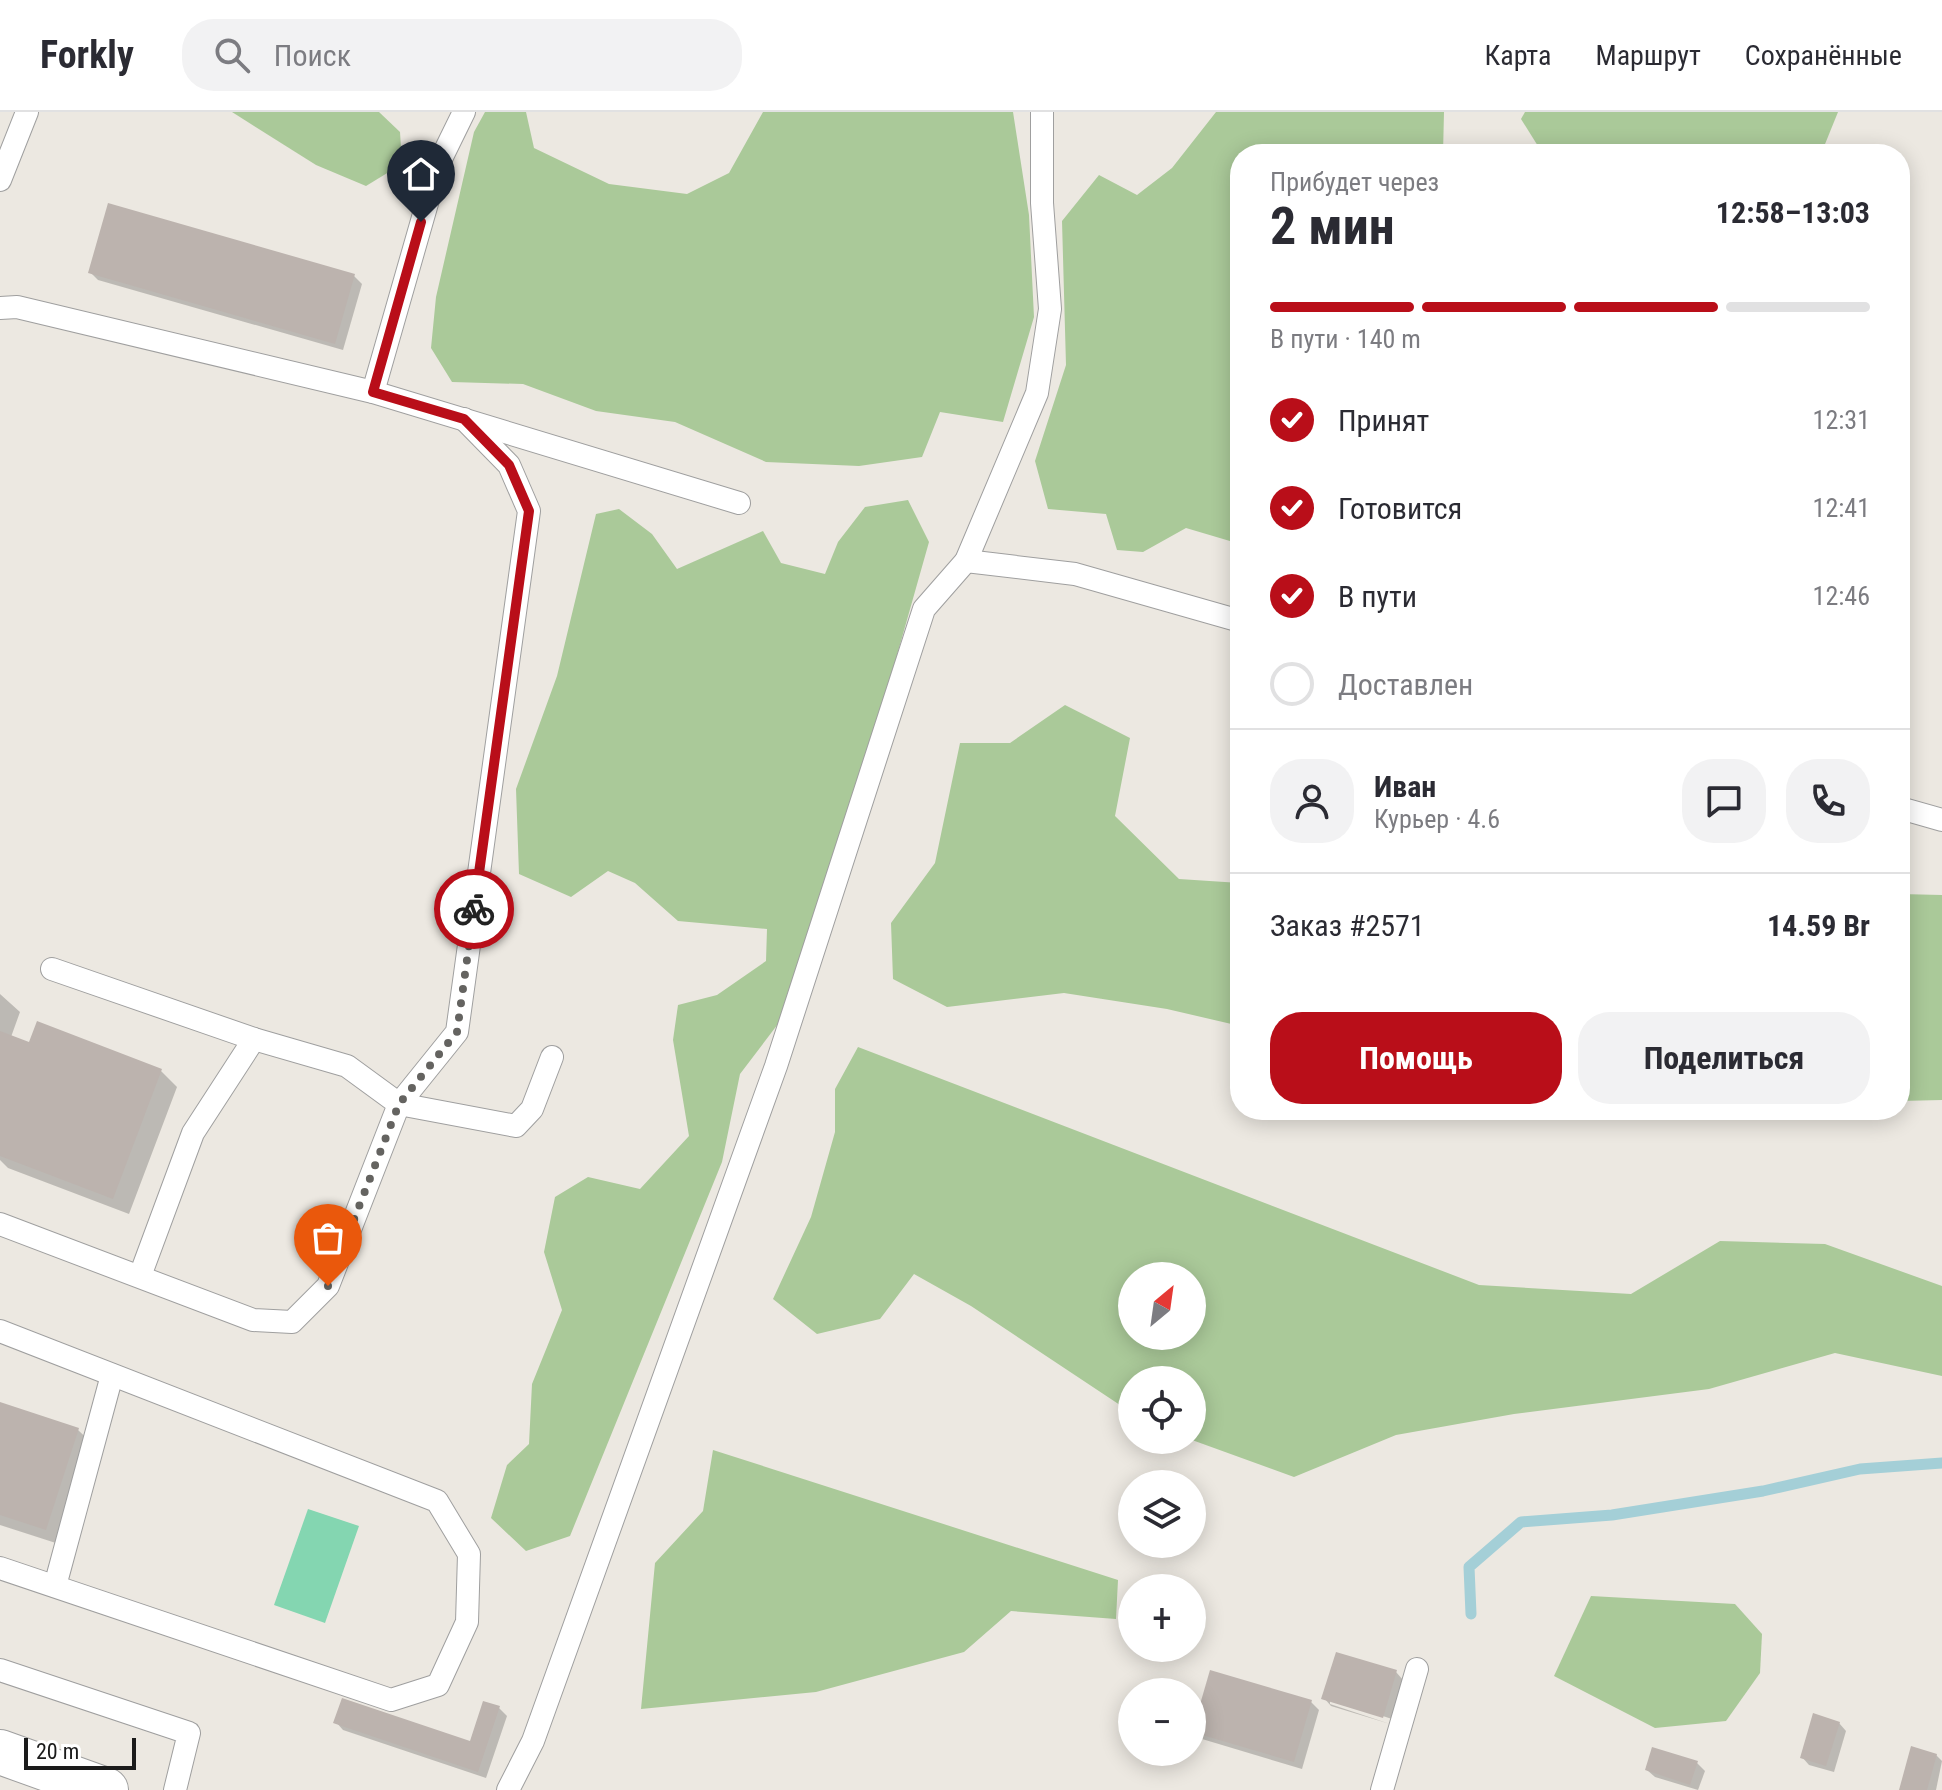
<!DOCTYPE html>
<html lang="ru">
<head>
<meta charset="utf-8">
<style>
  body { margin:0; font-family:"Roboto Condensed",sans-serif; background:#f2f2f3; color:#2b2b33; height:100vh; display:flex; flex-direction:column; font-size:30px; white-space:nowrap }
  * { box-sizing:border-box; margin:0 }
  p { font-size:26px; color:#7c7c81 }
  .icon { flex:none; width:44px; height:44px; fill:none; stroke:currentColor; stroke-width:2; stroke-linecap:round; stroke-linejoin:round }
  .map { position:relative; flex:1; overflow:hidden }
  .sheet { position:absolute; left:1230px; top:32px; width:680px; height:976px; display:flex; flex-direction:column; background:#fff; border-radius:32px; box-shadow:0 4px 20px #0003 }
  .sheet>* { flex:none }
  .needle { width:52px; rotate:29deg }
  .buttons { position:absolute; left:1118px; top:1150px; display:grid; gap:16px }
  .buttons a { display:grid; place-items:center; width:88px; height:88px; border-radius:50%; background:#fff; box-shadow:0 4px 20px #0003; font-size:40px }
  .scale { position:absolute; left:24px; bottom:20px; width:112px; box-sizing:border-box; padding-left:8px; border:4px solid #1b1b1b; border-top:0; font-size:22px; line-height:28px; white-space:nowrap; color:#1b1b1b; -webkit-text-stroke:6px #fff; paint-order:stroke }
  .pin { position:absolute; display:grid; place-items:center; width:68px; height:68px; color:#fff; margin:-82px -34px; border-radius:50% 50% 50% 0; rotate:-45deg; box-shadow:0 0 8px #0007 }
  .pin .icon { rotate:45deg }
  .courier { position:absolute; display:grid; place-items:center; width:80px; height:80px; margin:-40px; border:6px solid #b90e19; border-radius:50%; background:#fff; color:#222; box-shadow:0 2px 10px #0007 }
  .summary em { font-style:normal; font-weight:700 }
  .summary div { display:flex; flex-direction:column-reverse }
  .summary { display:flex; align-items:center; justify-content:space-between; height:136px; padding:0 40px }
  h1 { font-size:52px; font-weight:700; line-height:60px }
  .bar { display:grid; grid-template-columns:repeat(4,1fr); gap:12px 8px; align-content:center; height:96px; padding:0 40px }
  .bar i { height:10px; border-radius:6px; background:#e1e1e2 }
  .bar .selected { background:#b90e19 }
  .bar p { grid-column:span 4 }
  .line { display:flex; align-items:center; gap:20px; padding:0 40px; border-top:2px solid #e1e1e2 }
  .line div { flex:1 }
  .round { display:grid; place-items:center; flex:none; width:84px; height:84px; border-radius:32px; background:#f2f2f3 }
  ol { padding:0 40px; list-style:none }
  li { display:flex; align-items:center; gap:24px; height:88px }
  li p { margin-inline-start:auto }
  li .icon { padding:8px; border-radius:50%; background:#b90e19; color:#fff; stroke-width:4 }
  li:last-child { color:#7c7c81 }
  li i { width:44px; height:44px; border:4px solid #e1e1e2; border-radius:50% }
  .cta { display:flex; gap:16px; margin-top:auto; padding:16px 40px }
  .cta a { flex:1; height:92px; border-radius:32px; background:#b90e19; color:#fff; font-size:32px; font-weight:700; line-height:92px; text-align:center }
  .cta a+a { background:#f2f2f3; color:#2b2b33 }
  header { display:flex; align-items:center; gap:48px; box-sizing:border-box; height:112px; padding:0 40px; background:#fff; border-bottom:2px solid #e1e1e2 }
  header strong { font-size:38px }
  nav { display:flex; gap:44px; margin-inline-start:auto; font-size:28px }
  .search { width:560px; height:72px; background:#f2f2f3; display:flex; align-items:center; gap:20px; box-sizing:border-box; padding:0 28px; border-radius:32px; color:#7c7c81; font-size:30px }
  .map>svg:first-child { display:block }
</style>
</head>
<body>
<header>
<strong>Forkly</strong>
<div class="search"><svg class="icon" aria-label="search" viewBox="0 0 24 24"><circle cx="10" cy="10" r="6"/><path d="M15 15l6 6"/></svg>Поиск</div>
<nav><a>Карта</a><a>Маршрут</a><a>Сохранённые</a></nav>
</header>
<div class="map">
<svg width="1942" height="1678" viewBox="0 0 1942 1678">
  <rect width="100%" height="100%" fill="#ece8e1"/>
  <g fill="#aac999" fill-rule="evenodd">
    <path d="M232 0H379L400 20 402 52 366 74 316 53Z"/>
    <path d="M485 0H526L534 36 609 72 687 82 729 61 763 0H1013L1029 103 1034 205 1003 310 940 300 922 345 859 354 766 350 675 310 596 299 523 272 452 270 431 236 436 185 474 20Z"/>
    <path d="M1216 0H1444L1443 42H1240V432L1186 416 1143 440 1117 438 1106 402 1048 397 1035 349 1066 253 1062 109 1099 63 1137 83 1172 56Z"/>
    <path d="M1525 0H1838L1821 42H1543L1521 7Z"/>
    <path d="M908 388 929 430 888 575 781 908 740 962 722 1050 570 1424 526 1439 491 1406 507 1353 529 1332 532 1272 562 1198 544 1140 555 1085 588 1065 640 1077 689 1024 673 928 678 893 717 883 766 849 767 817 678 809 635 771 608 759 571 785 519 762 516 677 557 564 596 402 619 397 652 422 677 457 763 419 781 451 825 462 838 430 865 395Z"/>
    <path d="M1065 593 1130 626 1115 704 1179 767 1240 771V914L1167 897 1064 881 947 895 893 867 891 811 935 751 960 631H1010Z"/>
    <path d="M1900 782 1942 783V988L1900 989Z"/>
    <path d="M858 935 1479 1173 1631 1182 1720 1129 1825 1132 1942 1174V1264L1835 1241 1709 1277 1514 1302 1396 1323 1294 1365 1192 1328V1268H1132V1301L971 1194 914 1162 880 1207 817 1222 773 1187 811 1105 835 1020V977ZM1132 1164H1192V1224H1132Z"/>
    <path d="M713 1338 1118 1468 1116 1507 1011 1499 964 1540 816 1580 641 1597 655 1451 703 1399Z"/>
    <path d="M1591 1484 1735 1492 1762 1522 1760 1561 1726 1609 1655 1616 1554 1564Z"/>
  </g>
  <path fill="#84d6b1" d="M308 1397 359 1414 325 1511 274 1493Z"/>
  <g fill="#0003">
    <path d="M90 160 354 164 362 172 343 238 98 168Z"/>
    <path d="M0 882 20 900 11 925 30 933 161 959 177 975 129 1102 8 1056 0 1048Z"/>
    <path d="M0 1292 78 1318 95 1334 62 1433 0 1413Z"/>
    <path d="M1396 1560 1403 1568 1392 1607 1330 1587V1592L1390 1612 1331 1594 1324 1586Z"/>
    <path d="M1311 1590 1319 1598 1302 1657 1202 1627 1194 1619Z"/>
    <path d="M485 1591 499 1596 507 1604 486 1666 343 1618 336 1610 471 1631Z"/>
    <path d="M1839 1611 1846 1619 1834 1660 1809 1653 1802 1645Z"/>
    <path d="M1936 1643 1942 1649 1936 1678H1901Z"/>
    <path d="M1697 1651 1705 1659 1698 1678 1655 1665 1647 1658Z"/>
  </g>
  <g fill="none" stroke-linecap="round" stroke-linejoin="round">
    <path stroke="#a4cfd7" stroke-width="11" d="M1471 1502 1469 1455 1521 1410 1612 1403 1763 1379 1860 1357 1942 1351"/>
  </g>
  <g fill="#bcb3ae">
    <path d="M108 91 355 162 335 232 88 161Z"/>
    <path d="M37 909 162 957 113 1087 0 1044V919L29 930Z"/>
    <path d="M0 1290 79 1316 46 1418 0 1403Z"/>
    <path d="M1336 1540 1397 1558 1383 1606 1321 1587Z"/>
    <path d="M1210 1558 1312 1588 1294 1650 1192 1620Z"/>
    <path d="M342 1586 470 1629 483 1589 500 1594 478 1660 333 1611Z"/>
    <path d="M1813 1601 1840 1610 1826 1654 1800 1646Z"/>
    <path d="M1911 1634 1937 1642 1927 1678H1899Z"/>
    <path d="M1652 1635 1698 1649 1690 1673 1645 1658Z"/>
  </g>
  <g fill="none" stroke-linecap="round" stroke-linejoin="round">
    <g stroke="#9f9f9f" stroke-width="24">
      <g id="lane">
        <path d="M0 68 27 0"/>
        <path d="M0 196 17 195 373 280 739 391"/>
        <path d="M373 280 438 53 464 0"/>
        <path d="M464 307 509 353 529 399 457 920 399 992 516 1014 532 997 552 945"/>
        <path d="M966 449 1075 462 1240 509"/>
        <path d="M1900 696 1942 708"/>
        <path d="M0 1112 253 1208 292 1210 328 1174 399 992 347 954 254 927 52 857"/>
        <path d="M140 1164 193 1021 254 927"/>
        <path d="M0 1219 437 1389 469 1442 467 1510 438 1573 391 1588 0 1456"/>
        <path d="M55 1474 112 1263"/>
        <path d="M0 1558 189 1621 175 1678"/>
        <path d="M508 1678 533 1629 776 954 924 497 966 449 1037 281 1050 197 1042 91V0"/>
        <path d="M1382 1678 1417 1557"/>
      </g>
    </g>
    <g stroke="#9f9f9f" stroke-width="46">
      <path id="street" d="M0 1640 106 1678"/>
    </g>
    <use href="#lane" stroke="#fff" stroke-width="22"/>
    <use href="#street" stroke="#fff" stroke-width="44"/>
  </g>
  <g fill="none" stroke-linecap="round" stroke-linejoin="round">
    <path stroke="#646360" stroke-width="8" stroke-dasharray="0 14.4" d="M328 1174 399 992 457 920 474 797"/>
    <path stroke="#b90e19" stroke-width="10" d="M421 110 373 280 464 307 509 353 529 399 474 797"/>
  </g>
</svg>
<div class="buttons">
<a><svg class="needle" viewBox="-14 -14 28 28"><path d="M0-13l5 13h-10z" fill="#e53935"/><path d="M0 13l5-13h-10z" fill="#7c7c81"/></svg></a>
<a><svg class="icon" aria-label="locate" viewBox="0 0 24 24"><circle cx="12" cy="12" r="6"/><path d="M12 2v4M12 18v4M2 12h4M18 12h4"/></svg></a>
<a><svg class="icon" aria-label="layers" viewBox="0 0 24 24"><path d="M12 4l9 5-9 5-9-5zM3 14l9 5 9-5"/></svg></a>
<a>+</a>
<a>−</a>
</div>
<div class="scale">20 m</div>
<div class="pin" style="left:328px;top:1174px;background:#ea580c"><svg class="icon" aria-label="bag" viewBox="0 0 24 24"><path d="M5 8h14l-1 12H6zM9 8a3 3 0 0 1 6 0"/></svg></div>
<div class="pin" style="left:421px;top:110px;background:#1f2937"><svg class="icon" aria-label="home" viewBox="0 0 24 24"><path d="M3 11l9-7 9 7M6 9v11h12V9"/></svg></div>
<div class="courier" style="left:474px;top:797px"><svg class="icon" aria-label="bike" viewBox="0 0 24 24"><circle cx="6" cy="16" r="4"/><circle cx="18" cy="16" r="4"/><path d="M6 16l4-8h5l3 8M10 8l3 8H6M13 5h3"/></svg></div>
<section class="sheet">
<div class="summary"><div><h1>2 мин</h1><p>Прибудет через</p></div><em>12:58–13:03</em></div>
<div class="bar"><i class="selected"></i><i class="selected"></i><i class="selected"></i><i></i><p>В пути · 140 m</p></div>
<ol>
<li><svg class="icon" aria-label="check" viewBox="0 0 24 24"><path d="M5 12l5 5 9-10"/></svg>Принят<p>12:31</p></li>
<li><svg class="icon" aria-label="check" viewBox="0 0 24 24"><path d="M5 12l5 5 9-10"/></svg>Готовится<p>12:41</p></li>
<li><svg class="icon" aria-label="check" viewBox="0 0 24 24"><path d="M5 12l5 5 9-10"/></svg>В пути<p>12:46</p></li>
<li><i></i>Доставлен</li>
</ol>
<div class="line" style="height:144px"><a class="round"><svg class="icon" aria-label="person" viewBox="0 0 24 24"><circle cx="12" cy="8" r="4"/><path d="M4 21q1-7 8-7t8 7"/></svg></a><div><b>Иван</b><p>Курьер · 4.6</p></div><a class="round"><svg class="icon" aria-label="chat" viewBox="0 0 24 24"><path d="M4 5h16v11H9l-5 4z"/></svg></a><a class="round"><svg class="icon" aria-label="phone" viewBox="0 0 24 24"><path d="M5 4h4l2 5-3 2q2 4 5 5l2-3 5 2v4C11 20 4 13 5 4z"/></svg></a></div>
<div class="line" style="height:104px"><div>Заказ #2571</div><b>14.59 Br</b></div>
<div class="cta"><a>Помощь</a><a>Поделиться</a></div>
</section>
</div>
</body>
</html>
